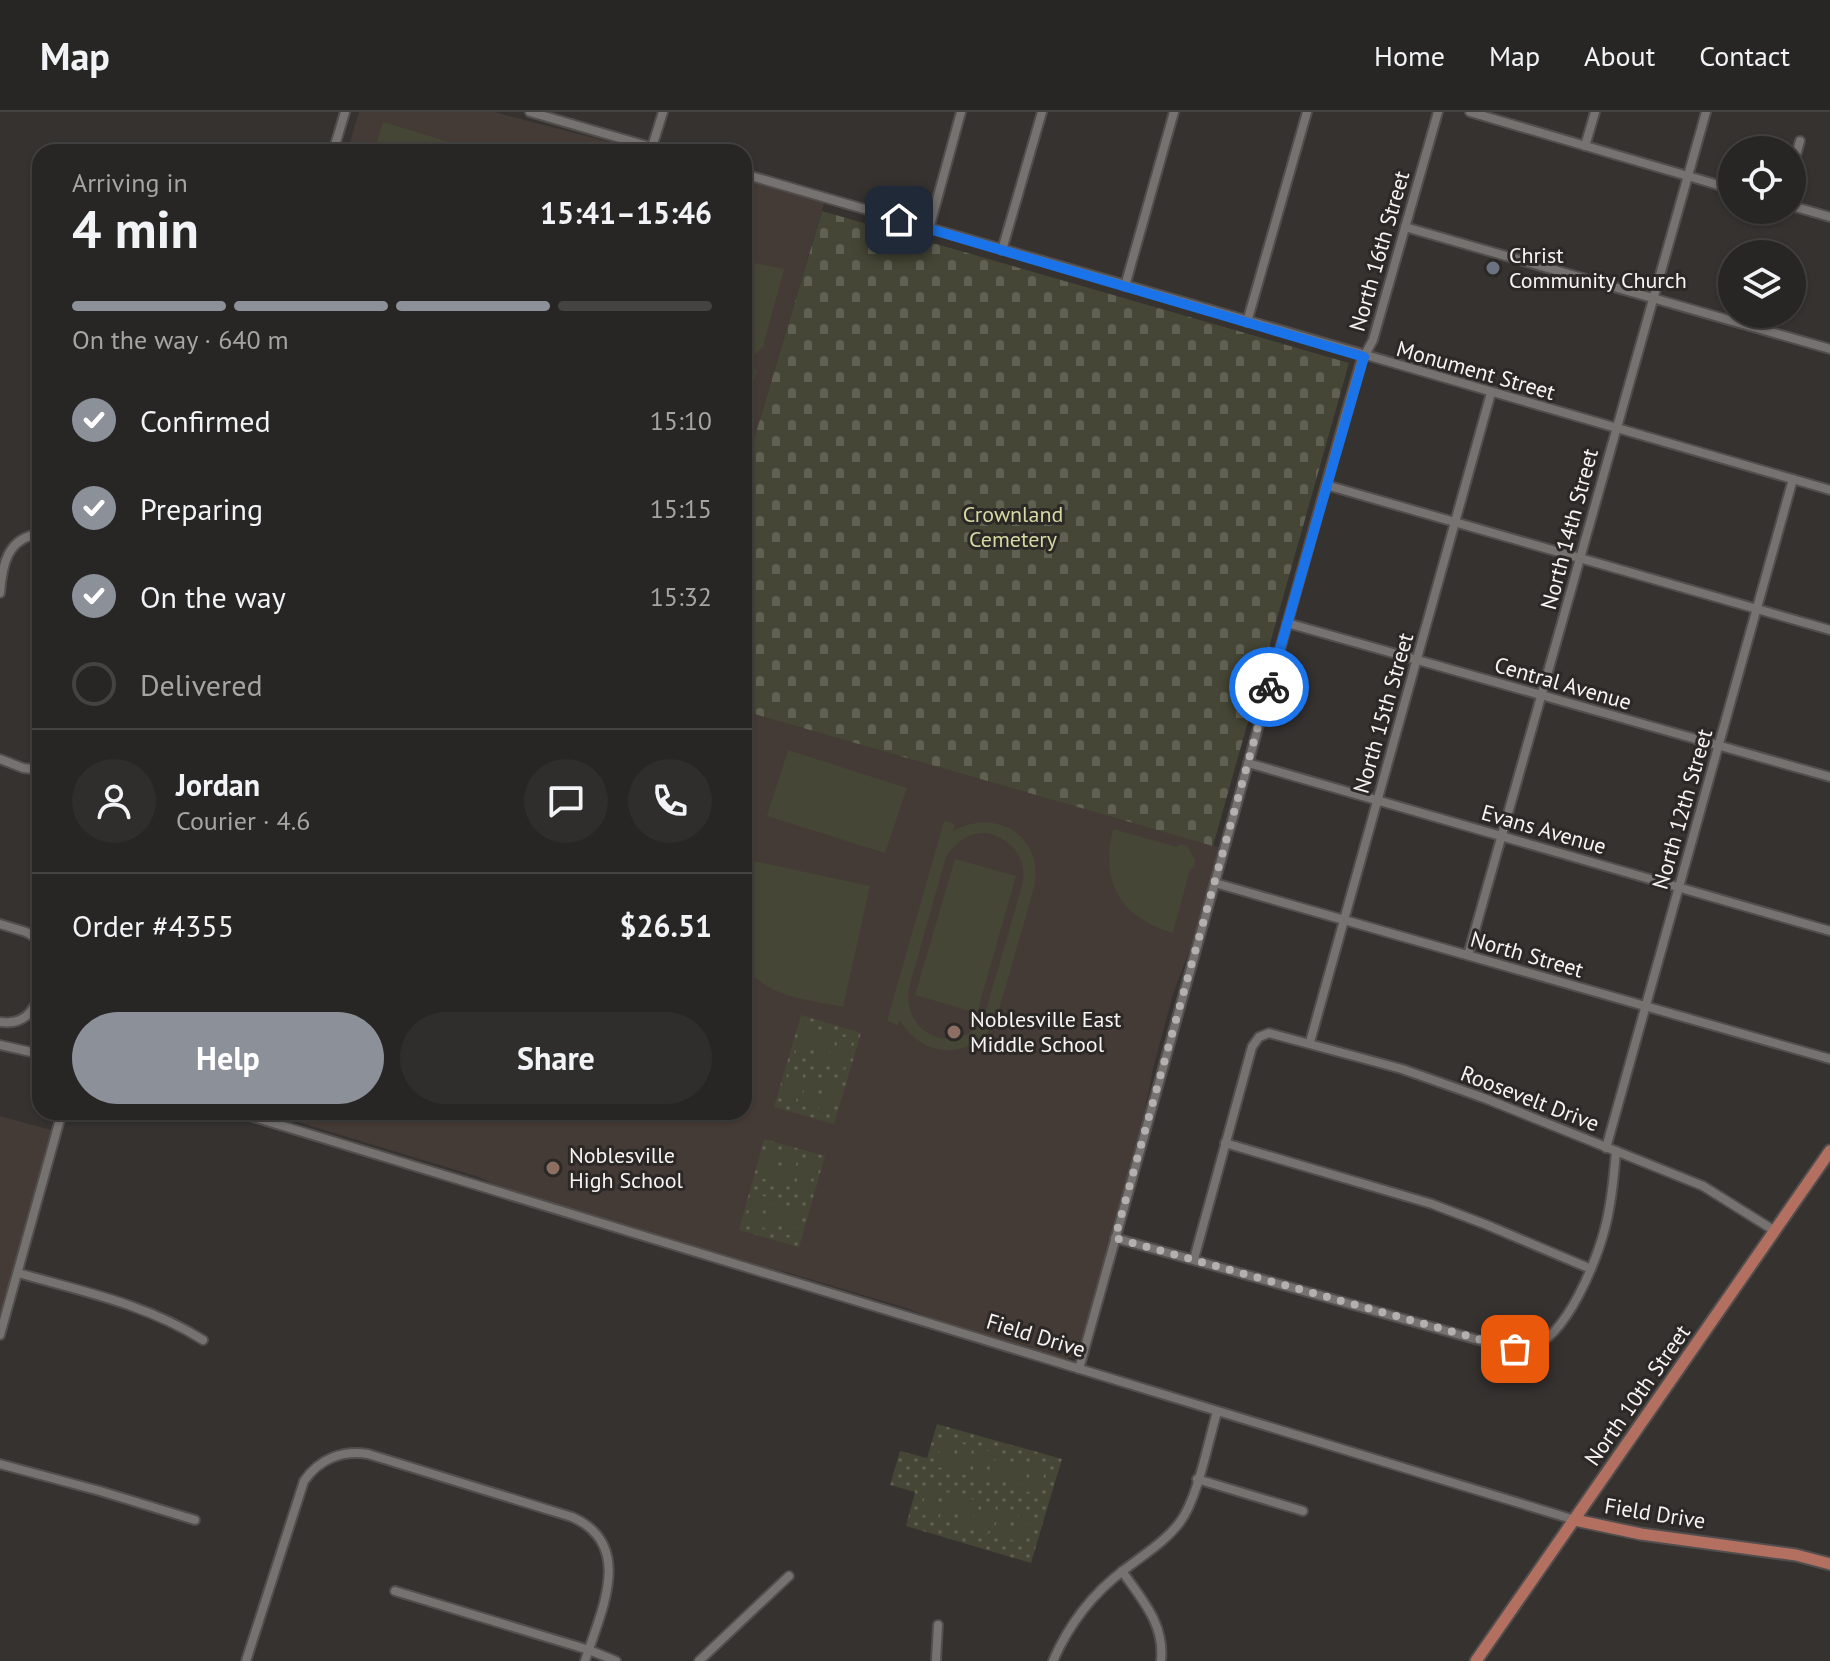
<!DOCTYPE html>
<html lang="en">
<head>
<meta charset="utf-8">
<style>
  body { margin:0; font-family:"PT Sans",sans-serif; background:#302e2c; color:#f1f3f6; height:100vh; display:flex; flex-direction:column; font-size:30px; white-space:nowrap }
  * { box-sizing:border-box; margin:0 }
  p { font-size:26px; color:#a5a5a6 }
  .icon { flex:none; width:44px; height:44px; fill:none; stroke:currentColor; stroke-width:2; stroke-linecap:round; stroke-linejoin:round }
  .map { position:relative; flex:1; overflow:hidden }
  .details { position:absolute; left:32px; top:32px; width:720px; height:976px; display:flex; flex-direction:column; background:#282624; border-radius:24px; box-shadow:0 2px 6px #0004,0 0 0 2px #444341 }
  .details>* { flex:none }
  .fabs { position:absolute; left:1718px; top:24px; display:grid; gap:16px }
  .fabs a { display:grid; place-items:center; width:88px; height:88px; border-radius:50%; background:#282624; box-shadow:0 2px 6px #0004,0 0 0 2px #444341; font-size:40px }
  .pin { position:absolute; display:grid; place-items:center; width:68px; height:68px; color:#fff; margin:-34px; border-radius:16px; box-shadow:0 4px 12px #0006 }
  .courier { position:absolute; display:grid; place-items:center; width:80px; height:80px; margin:-40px; border:6px solid #1a73e8; border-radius:50%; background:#fff; color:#222; box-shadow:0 2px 10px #0007 }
  .headline em { font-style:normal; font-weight:800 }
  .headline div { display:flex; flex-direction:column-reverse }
  .headline { display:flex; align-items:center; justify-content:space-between; height:136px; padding:0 40px }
  h1 { font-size:52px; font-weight:800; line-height:60px }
  .bar { display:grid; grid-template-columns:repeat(4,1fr); gap:12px 8px; align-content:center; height:96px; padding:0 40px }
  .bar i { height:10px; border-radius:6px; background:#444341 }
  .bar .current { background:#8c9099 }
  .bar p { grid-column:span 4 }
  .line { display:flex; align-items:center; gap:20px; padding:0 40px; border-top:2px solid #444341 }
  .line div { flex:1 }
  .round { display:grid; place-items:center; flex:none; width:84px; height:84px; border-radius:42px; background:#302e2c }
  ol { padding:0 40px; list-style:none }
  li { display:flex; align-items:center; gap:24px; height:88px }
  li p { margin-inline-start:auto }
  li .icon { padding:8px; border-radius:50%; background:#8c9099; color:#fff; stroke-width:4 }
  li:last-child { color:#a5a5a6 }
  li i { width:44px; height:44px; border:4px solid #444341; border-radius:50% }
  .cta { display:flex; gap:16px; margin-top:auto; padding:16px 40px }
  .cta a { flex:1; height:92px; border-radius:48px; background:#8c9099; color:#fff; font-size:32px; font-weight:800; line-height:92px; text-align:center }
  .cta a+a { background:#302e2c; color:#f1f3f6 }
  header { display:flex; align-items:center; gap:48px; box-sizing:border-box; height:112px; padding:0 40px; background:#282624; border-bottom:2px solid #444341 }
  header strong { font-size:38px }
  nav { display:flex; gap:44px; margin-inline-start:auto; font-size:28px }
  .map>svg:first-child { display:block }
</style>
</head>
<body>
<header>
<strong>Map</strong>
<nav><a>Home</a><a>Map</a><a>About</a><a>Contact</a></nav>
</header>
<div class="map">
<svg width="1830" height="1549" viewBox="0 0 1830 1549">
  <defs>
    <pattern id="grass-dots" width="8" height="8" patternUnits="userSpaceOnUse" patternTransform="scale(2)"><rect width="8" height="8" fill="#454635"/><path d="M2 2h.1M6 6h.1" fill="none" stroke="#616153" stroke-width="1.8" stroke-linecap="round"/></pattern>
    <pattern id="cemetery-stones" width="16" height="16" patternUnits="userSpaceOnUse" patternTransform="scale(2)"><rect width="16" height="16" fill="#454635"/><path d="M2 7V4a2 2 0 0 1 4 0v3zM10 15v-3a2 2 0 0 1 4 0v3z" fill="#616153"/></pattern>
  </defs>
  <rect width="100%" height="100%" fill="#353230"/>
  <g fill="#453b36">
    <path d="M359 0H494L648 40H347Z"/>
    <path d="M744 68 824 91 744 361Z"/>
    <path d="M744 599 1222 736 1199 813 1173 882 1153 957 1140 1024 1080 1240 1074 1244 1067 1247 1054 1245 952 1214 906 1196 786 1160 743 1151 539 1087 509 1080 479 1065 265 1000H744Z"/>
    <path d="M0 1004 58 1020 0 1221Z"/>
  </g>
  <g fill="url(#grass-dots)">
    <path d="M801 903 861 921 834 1012 774 995Z"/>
    <path d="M764 1027 825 1044 799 1135 739 1118Z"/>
    <path d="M937 1312 1062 1347 1031 1451 906 1414 915 1380 890 1373 900 1339 927 1346Z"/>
  </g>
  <path fill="url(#cemetery-stones)" d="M822 99 1349 251 1213 734 744 599V361Z"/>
  <g fill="#454635" fill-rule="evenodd">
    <path d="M383 10 482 40H374Z"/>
    <path d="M754 151 784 157 763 235 755 242 744 239V152Z"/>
    <path d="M744 249 752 252 757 259 744 307Z"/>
    <path d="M788 638 907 676 885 741 767 704Z"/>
    <path d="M944 709 955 712 953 719C997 695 1045 725 1034 776L996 908C974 948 922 948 900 908L898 913 887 909ZM988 721C1014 728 1028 748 1022 774L984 905C959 947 901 924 909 876L946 745C956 729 969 720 988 721Z"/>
    <path d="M1113 717 1177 735 1180 732 1187 734 1195 748 1194 755 1190 757 1173 821C1120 805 1100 771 1113 717Z"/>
    <path d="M955 747 1016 764 977 901 915 883Z"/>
    <path d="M749 748 870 774 843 895C805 887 770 886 744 854V773Z"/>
    <path d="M803 913 816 917 808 947 795 943Z"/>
    <path d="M821 918 835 922 826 952 813 948Z"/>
    <path d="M839 924 853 927 844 957 831 953Z"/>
    <path d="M790 959 803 963 795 992 781 988Z"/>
    <path d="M808 964 822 968 813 997 800 993Z"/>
    <path d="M826 969 840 973 831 1003 818 999Z"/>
    <path d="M766 1036 780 1040 772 1069 758 1065Z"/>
    <path d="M785 1041 798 1045 790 1074 777 1071Z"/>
    <path d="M803 1046 816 1050 808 1080 795 1076Z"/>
    <path d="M754 1082 767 1085 759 1115 745 1111Z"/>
    <path d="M772 1087 785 1090 777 1120 763 1116Z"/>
    <path d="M790 1092 804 1095 795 1125 782 1121Z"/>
    <path d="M943 1326 956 1330 947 1358 935 1354Z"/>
    <path d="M960 1331 973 1335 965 1363 952 1359Z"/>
    <path d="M979 1336 992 1340 983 1368 971 1364Z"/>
    <path d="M997 1342 1010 1345 1002 1373 989 1369Z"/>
    <path d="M1015 1347 1028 1350 1020 1378 1007 1374Z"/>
    <path d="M1033 1352 1046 1356 1038 1383 1025 1379Z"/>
    <path d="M928 1374 941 1378 933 1406 920 1402Z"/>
    <path d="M947 1380 960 1384 952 1411 939 1408Z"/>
    <path d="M965 1385 978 1389 970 1416 957 1413Z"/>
    <path d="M983 1390 996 1394 988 1421 975 1418Z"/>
    <path d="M1001 1395 1014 1399 1006 1426 993 1423Z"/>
    <path d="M1020 1400 1032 1404 1024 1431 1011 1428Z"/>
  </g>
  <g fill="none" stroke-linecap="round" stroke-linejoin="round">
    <g stroke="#514e4d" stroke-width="12">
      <g id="minor">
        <path d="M530 0 668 40"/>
        <path d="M1470 0 1732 77"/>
        <path d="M1585 34 1595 0"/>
        <path d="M652 35 663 0"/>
        <path d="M333 40 345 0"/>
        <path d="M1792 57 1800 29"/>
        <path d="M744 62 1830 378"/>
        <path d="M1792 94 1830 105"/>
        <path d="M1405 115 1830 237"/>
        <path d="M929 117 961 0"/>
        <path d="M1002 138 1042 0"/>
        <path d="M1125 174 1174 0"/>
        <path d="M1247 210 1307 0"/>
        <path d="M1326 373 1830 518"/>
        <path d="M0 481C2 454 7 425 40 422"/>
        <path d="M1287 511 1830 665"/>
        <path d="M0 647 23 656 40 658"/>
        <path d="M1248 651 1830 819"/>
        <path d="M1215 771 1830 947"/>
        <path d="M0 812 26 820 40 828"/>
        <path d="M1468 843 1706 0"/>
        <path d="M0 910C23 913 34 901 40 880"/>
        <path d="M1310 930 1491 281"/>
        <path d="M0 933 40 942"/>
        <path d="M237 1000 1575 1408"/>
        <path d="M1225 1031 1432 1092 1487 1113 1591 1157"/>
        <path d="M1606 1036 1793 367"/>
        <path d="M1115 1126 1489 1231C1503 1235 1517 1239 1531 1235 1567 1225 1598 1146 1606 1112 1612 1088 1614 1064 1616 1039"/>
        <path d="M1194 1147 1252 935 1259 925 1269 921 1402 957 1484 986 1703 1074 1775 1119"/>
        <path d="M18 1161C81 1179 146 1192 203 1228"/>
        <path d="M0 1223 62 1000"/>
        <path d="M1079 1257 1346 301 1361 250 1373 228 1438 0"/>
        <path d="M0 1352 100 1379 195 1408"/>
        <path d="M1197 1367 1303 1399"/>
        <path d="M1122 1459C1142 1488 1165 1512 1161 1549"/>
        <path d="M395 1479 589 1538 616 1549"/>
        <path d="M246 1549 304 1369C319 1347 342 1338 368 1342L572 1405C636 1433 600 1501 585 1549"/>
        <path d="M699 1549 789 1464"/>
        <path d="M936 1549 938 1513"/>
        <path d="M1053 1549C1069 1512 1092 1482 1124 1458 1143 1443 1165 1430 1180 1410 1198 1386 1208 1330 1217 1300"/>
      </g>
    </g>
    <g stroke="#514e4d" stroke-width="15">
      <g id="major">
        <path d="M1575 1408 1641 1422 1796 1443 1830 1452"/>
        <path d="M1476 1549 1830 1039"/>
      </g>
    </g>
    <use href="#minor" stroke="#767270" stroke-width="8"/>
    <use href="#major" stroke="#b37060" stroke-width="11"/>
  </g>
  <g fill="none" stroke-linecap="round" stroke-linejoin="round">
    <path stroke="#b3b0af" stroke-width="8" stroke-dasharray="0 14.4" d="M1269 575 1115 1126 1515 1237"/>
    <path stroke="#1a73e8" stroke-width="10" d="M899 108 1364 245 1269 575"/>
  </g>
  <circle fill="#6b7280" stroke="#2b2826" stroke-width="3" cx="1493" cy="156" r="8"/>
  <g fill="#8d6e63" stroke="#2b2826" stroke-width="3">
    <circle cx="954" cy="920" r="8"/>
    <circle cx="553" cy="1056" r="8"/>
  </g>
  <g text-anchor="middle" stroke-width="6" stroke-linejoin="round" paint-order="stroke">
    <g font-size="22" fill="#f7f4f3" stroke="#2b2826">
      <text transform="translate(1379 139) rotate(-74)" y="8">North 16th Street</text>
      <text transform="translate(1476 258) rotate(16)" y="8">Monument Street</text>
      <text transform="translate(1569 417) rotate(-75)" y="8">North 14th Street</text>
      <text transform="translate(1563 571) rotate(16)" y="8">Central Avenue</text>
      <text transform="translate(1383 601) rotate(-74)" y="8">North 15th Street</text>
      <text transform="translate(1682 697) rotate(-74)" y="8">North 12th Street</text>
      <text transform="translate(1544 717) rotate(16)" y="8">Evans Avenue</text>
      <text transform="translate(1527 842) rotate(16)" y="8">North Street</text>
      <text transform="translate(1530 986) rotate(21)" y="8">Roosevelt Drive</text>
      <text transform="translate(1036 1223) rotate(17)" y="8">Field Drive</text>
      <text transform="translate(1637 1283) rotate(-55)" y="8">North 10th Street</text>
      <text transform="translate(1655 1401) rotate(9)" y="8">Field Drive</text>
    </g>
    <g font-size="22" fill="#f7f4f3" stroke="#2b2826" text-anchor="start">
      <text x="1509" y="151">Christ<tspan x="1509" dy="25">Community Church</tspan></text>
      <text x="970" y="915">Noblesville East<tspan x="970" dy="25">Middle School</tspan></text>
      <text x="569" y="1051">Noblesville<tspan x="569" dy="25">High School</tspan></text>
    </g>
    <g font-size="22" fill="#d6d9a2" stroke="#2b2826">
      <text x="1013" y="410">Crownland<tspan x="1013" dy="25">Cemetery</tspan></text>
    </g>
  </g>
</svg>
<div class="fabs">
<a><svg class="icon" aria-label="locate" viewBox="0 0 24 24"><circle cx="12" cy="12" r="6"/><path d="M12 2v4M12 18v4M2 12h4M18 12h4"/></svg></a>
<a><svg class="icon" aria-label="layers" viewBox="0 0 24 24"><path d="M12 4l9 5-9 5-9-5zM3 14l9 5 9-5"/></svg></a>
</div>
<div class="pin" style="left:1515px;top:1237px;background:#ea580c"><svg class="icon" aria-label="bag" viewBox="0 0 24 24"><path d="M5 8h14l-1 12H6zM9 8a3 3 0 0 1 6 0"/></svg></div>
<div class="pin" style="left:899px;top:108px;background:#1f2937"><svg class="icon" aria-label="home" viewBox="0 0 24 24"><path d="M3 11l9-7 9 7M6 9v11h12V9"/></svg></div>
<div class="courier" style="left:1269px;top:575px"><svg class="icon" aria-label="bike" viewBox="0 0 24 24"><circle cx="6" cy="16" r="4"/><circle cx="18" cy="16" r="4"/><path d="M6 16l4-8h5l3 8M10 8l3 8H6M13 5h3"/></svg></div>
<section class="details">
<div class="headline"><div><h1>4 min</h1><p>Arriving in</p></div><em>15:41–15:46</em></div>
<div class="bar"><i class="current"></i><i class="current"></i><i class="current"></i><i></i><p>On the way · 640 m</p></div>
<ol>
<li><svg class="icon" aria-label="check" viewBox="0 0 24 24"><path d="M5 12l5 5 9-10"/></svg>Confirmed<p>15:10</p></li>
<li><svg class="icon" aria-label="check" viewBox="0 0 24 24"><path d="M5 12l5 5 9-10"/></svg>Preparing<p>15:15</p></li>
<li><svg class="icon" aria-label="check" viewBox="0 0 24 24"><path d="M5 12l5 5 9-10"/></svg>On the way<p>15:32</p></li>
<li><i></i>Delivered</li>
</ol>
<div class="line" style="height:144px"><a class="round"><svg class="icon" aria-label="person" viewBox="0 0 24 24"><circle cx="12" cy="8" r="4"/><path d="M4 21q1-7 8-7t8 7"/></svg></a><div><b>Jordan</b><p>Courier · 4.6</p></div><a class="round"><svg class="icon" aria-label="chat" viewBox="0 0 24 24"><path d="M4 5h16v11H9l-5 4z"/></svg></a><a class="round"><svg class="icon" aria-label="phone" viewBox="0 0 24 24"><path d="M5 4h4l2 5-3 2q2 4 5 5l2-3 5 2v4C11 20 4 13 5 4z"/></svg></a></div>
<div class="line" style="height:104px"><div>Order #4355</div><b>$26.51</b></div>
<div class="cta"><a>Help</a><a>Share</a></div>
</section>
</div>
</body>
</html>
